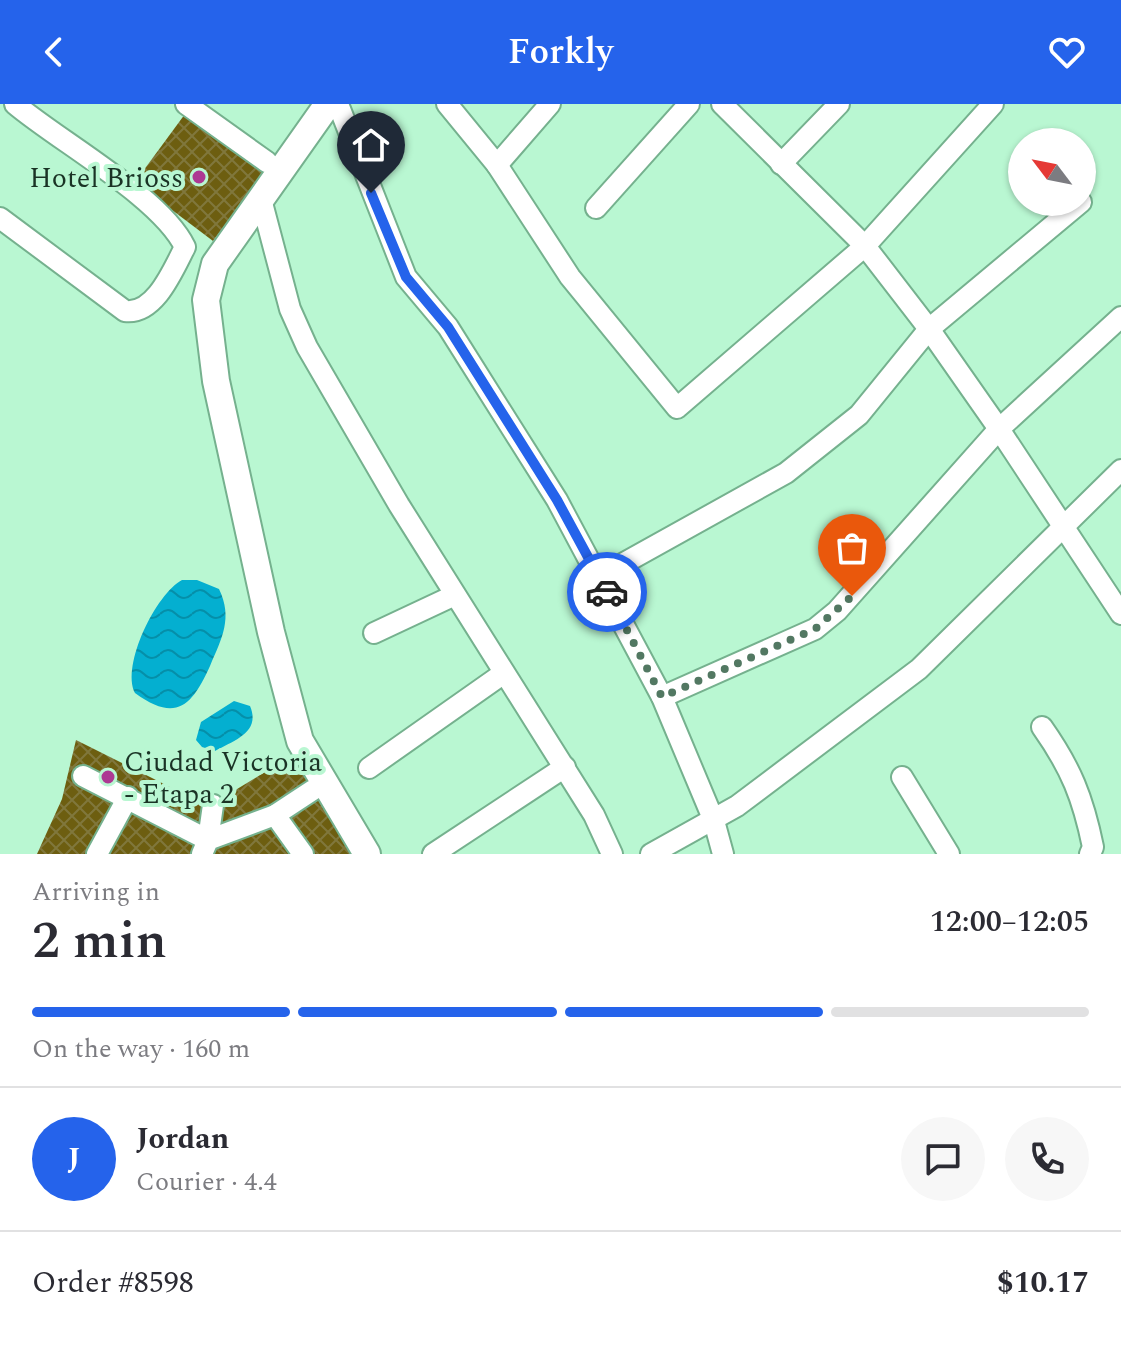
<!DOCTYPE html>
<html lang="en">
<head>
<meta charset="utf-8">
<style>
  body { margin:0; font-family:Spectral,serif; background:#f7f7f7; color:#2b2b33; height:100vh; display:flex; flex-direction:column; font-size:30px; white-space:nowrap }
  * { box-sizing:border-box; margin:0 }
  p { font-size:26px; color:#7c7c81 }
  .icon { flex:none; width:44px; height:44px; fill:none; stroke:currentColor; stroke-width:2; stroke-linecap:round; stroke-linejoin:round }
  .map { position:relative; height:750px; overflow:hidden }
  .drawer { display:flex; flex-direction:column; background:#fff; flex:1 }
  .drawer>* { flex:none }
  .needle { width:52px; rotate:302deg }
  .fabs { position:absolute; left:1008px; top:24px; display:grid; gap:16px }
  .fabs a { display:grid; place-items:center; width:88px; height:88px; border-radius:50%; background:#fff; box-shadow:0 2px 6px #0004; font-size:40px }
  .pin { position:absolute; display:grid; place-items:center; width:68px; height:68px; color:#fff; margin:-82px -34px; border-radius:50% 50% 50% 0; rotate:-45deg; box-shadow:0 0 8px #0007 }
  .pin .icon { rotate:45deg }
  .courier { position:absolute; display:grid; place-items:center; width:80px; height:80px; margin:-40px; border:6px solid #2563eb; border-radius:50%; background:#fff; color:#222; box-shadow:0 2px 10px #0007 }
  .overview em { font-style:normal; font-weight:600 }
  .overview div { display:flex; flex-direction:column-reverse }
  .overview { display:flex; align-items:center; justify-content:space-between; height:136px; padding:0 32px }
  h1 { font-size:52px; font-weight:600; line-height:60px }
  .bar { display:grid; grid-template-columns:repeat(4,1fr); gap:12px 8px; align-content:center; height:96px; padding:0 32px }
  .bar i { height:10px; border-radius:6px; background:#e1e1e2 }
  .bar .current { background:#2563eb }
  .bar p { grid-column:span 4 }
  .line { display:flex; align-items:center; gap:20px; padding:0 32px; border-top:2px solid #e1e1e2 }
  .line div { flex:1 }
  .round { display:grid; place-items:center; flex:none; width:84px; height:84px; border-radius:42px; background:#f7f7f7 }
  header { display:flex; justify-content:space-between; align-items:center; height:104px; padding:0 32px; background:#2563eb; color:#fff; font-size:36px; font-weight:600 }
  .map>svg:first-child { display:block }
</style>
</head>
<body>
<header><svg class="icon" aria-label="back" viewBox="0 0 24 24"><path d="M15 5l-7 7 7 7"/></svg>Forkly<svg class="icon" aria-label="heart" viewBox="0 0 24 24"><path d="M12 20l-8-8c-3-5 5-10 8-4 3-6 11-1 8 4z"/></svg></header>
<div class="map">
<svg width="1121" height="750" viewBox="0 0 1121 750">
  <defs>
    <pattern id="water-waves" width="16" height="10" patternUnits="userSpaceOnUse" patternTransform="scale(2)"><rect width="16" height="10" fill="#04afd0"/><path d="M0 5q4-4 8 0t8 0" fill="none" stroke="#058fa9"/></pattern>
    <pattern id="building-cross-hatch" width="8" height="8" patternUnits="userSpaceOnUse" patternTransform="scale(2)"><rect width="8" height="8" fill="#6d5e10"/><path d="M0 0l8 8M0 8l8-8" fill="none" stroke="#80773c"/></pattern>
  </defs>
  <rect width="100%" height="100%" fill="#b9f7d2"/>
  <g fill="url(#water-waves)">
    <path d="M182 476H197L219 485C233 514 222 534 210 562 192 602 176 619 135 589 121 561 156 490 182 476Z"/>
    <path d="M234 597 250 602C261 628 235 636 215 647L202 643 196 636 201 618Z"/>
  </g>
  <g fill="url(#building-cross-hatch)">
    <path d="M185 10 264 69 213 137 135 78Z"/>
    <path d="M76 636 200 698 219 696 293 651 354 750H37L62 695Z"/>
  </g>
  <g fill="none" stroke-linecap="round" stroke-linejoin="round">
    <g stroke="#75b18e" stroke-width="24">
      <g id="minor">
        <path d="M186 0 267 58"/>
        <path d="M338 0 406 173 448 223 557 396 662 593 714 717 723 750"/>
        <path d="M447 0 497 61 570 173 677 304 865 142 993 0"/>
        <path d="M722 0 865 142 929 225 999 325 1121 510"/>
        <path d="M781 60 839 0"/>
        <path d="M497 61 550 0"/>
        <path d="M261 95 290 205 307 243 399 401 594 711 612 750"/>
        <path d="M596 104 689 0"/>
        <path d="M0 114 125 207C155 211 173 166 185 143 161 93 60 38 15 0"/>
        <path d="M599 473 786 369 859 311 929 225 1081 98"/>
        <path d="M374 529 455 491"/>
        <path d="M662 593 815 525 837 507 999 325 1121 213"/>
        <path d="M1042 623C1071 664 1083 694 1093 743L1090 750"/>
        <path d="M369 664 504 569"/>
        <path d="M83 672 208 736 213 701"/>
        <path d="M902 673 949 750"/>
        <path d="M275 711 303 750"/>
        <path d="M97 750 128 693"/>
        <path d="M202 750 208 736 275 711 313 686"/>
        <path d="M433 750 565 663"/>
        <path d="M651 750 737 702 919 565 1121 366"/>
      </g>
    </g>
    <g stroke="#75b18e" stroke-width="30">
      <path id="tertiary" d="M328 0 215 160 206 196 216 277 271 528 300 637 367 750"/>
    </g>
    <use href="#minor" stroke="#fff" stroke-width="20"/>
    <use href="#tertiary" stroke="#fff" stroke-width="26"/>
  </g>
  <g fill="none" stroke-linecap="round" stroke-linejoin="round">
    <path stroke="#527862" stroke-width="8" stroke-dasharray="0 14.4" d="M607 488 662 593 815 525 852 492"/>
    <path stroke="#2563eb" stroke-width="10" d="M371 89 406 173 448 223 557 396 607 488"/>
  </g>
  <g fill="#ad3993" stroke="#b9f7d2" stroke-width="3">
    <circle cx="199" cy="73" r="8"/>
    <circle cx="108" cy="673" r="8"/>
  </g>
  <g text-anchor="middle" stroke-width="8" stroke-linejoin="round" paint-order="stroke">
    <g font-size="28" fill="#1a3325" stroke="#b9f7d2" text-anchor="end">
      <text x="183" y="83">Hotel Brioss</text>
      <text x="124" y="667" text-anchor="start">Ciudad Victoria<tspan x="124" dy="32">- Etapa 2</tspan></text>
    </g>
  </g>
</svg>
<div class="fabs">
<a><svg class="needle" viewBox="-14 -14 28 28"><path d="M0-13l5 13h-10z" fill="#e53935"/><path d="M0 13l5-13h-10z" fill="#7c7c81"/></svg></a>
</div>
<div class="pin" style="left:852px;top:492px;background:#ea580c"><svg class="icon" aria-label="bag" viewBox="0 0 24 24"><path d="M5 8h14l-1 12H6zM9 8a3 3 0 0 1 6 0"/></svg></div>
<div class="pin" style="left:371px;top:89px;background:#1f2937"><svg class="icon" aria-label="home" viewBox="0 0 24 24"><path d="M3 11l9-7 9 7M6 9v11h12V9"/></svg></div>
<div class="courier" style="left:607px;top:488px"><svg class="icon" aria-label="car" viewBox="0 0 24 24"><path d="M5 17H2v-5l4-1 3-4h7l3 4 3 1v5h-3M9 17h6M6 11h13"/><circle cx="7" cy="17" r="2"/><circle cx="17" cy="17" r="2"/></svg></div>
</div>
<section class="drawer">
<div class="overview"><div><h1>2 min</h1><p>Arriving in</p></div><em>12:00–12:05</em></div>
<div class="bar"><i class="current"></i><i class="current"></i><i class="current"></i><i></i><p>On the way · 160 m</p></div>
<div class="line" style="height:144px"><b class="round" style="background:#2563eb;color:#fff">J</b><div><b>Jordan</b><p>Courier · 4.4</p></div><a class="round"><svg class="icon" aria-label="chat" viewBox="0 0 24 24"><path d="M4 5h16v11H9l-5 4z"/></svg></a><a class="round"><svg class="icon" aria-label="phone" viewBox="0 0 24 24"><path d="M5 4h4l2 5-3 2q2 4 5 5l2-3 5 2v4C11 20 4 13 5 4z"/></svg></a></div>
<div class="line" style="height:104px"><div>Order #8598</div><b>$10.17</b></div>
</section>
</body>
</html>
